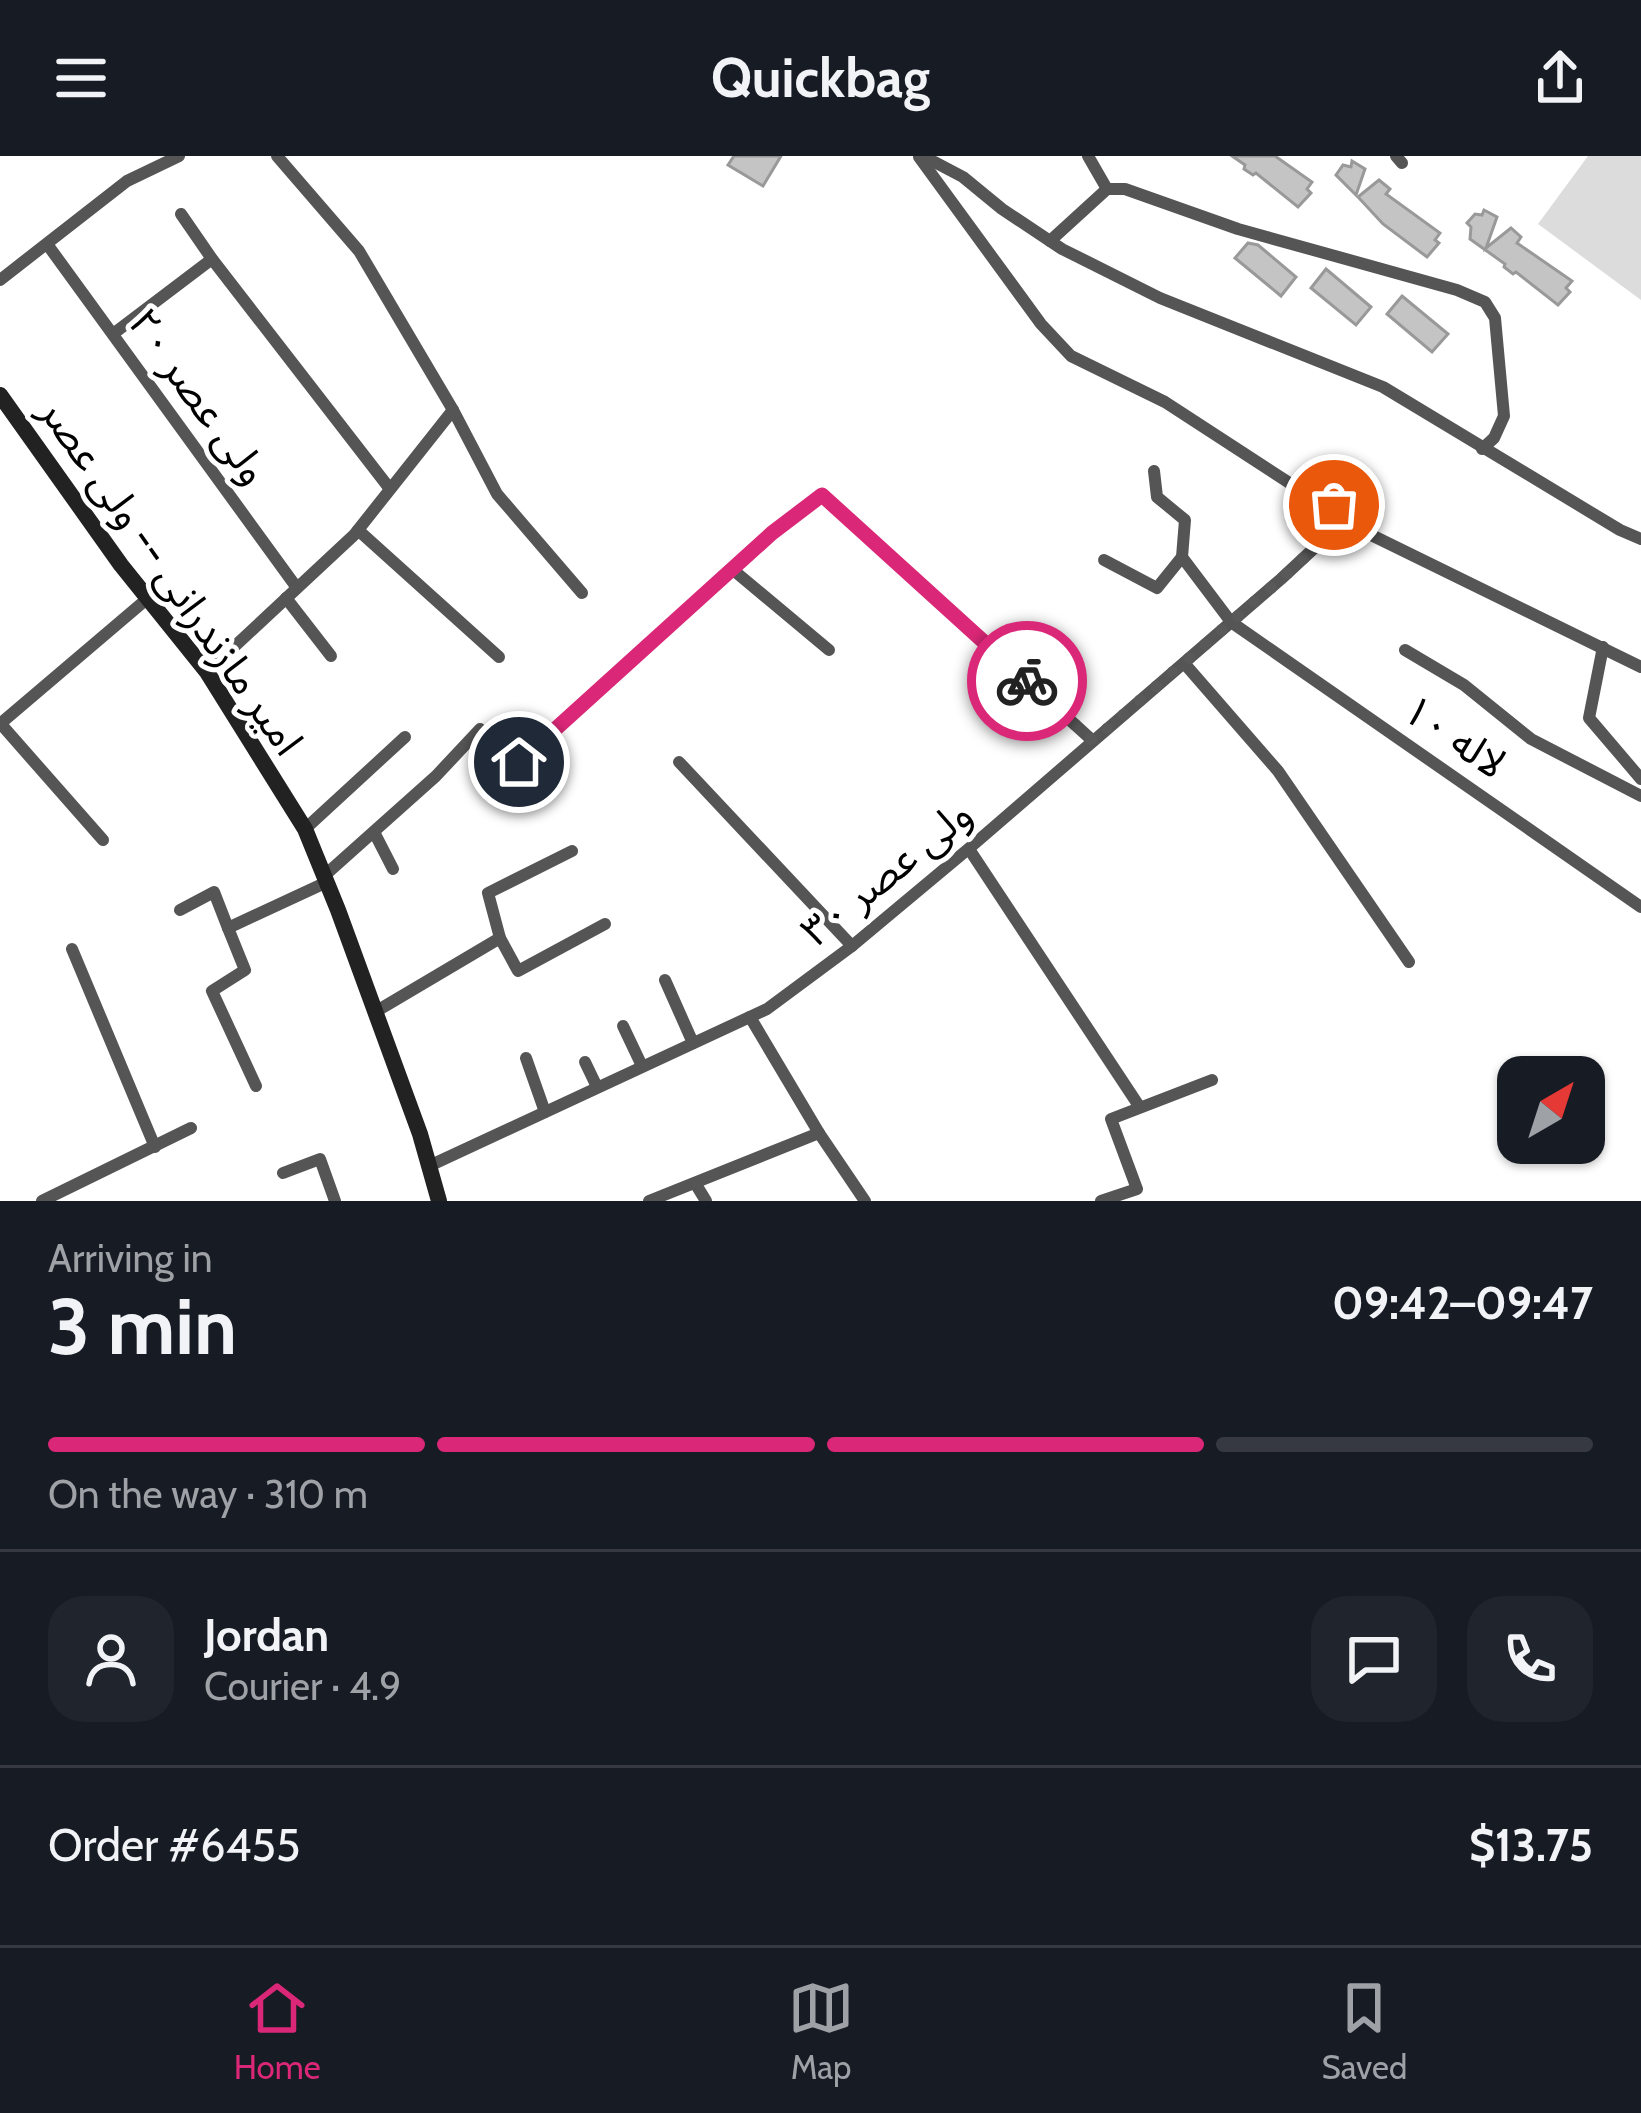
<!DOCTYPE html>
<html lang="en">
<head>
<meta charset="utf-8">
<style>
  body { margin:0; font-family:Cabin,"Noto Sans Arabic",sans-serif; background:#20242c; color:#f1f3f6; height:100vh; display:flex; flex-direction:column; font-size:45px; white-space:nowrap }
  * { box-sizing:border-box; margin:0 }
  p { font-size:39px; color:#9ea1a6 }
  .icon { flex:none; width:66px; height:66px; fill:none; stroke:currentColor; stroke-width:2; stroke-linecap:round; stroke-linejoin:round }
  .map { position:relative; height:1045px; overflow:hidden }
  .side { display:flex; flex-direction:column; background:#171b24; flex:1 }
  .side>* { flex:none }
  .needle { width:78px; rotate:39deg }
  .fabs { position:absolute; left:1497px; top:900px; display:grid; gap:24px }
  .fabs a { display:grid; place-items:center; width:108px; height:108px; border-radius:24px; background:#171b24; box-shadow:0 3px 9px #0004; font-size:60px }
  .pin { position:absolute; display:grid; place-items:center; width:102px; height:102px; color:#fff; margin:-51px; border:6px solid #fff; border-radius:50%; box-shadow:0 3px 12px #0007 }
  .courier { position:absolute; display:grid; place-items:center; width:120px; height:120px; margin:-60px; border:9px solid #db2777; border-radius:50%; background:#fff; color:#222; box-shadow:0 3px 15px #0007 }
  .head em { font-style:normal; font-weight:800 }
  .head div { display:flex; flex-direction:column-reverse }
  .head { display:flex; align-items:center; justify-content:space-between; height:204px; padding:0 48px }
  h1 { font-size:78px; font-weight:800; line-height:90px }
  .bar { display:grid; grid-template-columns:repeat(4,1fr); gap:18px 12px; align-content:center; height:144px; padding:0 48px }
  .bar i { height:15px; border-radius:9px; background:#363941 }
  .bar .current { background:#db2777 }
  .bar p { grid-column:span 4 }
  .line { display:flex; align-items:center; gap:30px; padding:0 48px; border-top:3px solid #363941 }
  .line div { flex:1 }
  .round { display:grid; place-items:center; flex:none; width:126px; height:126px; border-radius:36px; background:#20242c }
  header { display:flex; justify-content:space-between; align-items:center; height:156px; padding:0 48px; background:#171b24; font-size:54px; font-weight:800 }
  .tabs { display:flex; justify-content:space-around; align-items:center; height:168px; border-top:3px solid #363941; background:#171b24; font-size:33px; color:#9ea1a6 }
  .tabs a { display:grid; justify-items:center; gap:6px }
  .tabs .current { color:#db2777 }
  .map>svg:first-child { display:block }
</style>
</head>
<body>
<header><svg class="icon" aria-label="menu" viewBox="0 0 24 24"><path d="M4 6h16M4 12h16M4 18h16"/></svg>Quickbag<svg class="icon" aria-label="share" viewBox="0 0 24 24"><path d="M12 15V3M7 8l5-5 5 5M5 13v7h14v-7"/></svg></header>
<div class="map">
<svg width="1641" height="1045" viewBox="0 0 1641 1045">
  <rect width="100%" height="100%" fill="#fff"/>
  <g fill="#dcdcdc">
    <path d="M1588 0H1641V144L1538 68Z"/>
    <circle cx="1338" cy="369" r="13"/>
  </g>
  <g fill="#c4c4c4" stroke="#999" stroke-width="3">
    <path d="M734 0H781L763 30 728 9Z"/>
    <path d="M1232 0H1275L1312 26 1307 33 1311 37 1298 51 1256 17 1253 19 1244 13 1245 9Z"/>
    <path d="M1352 5 1365 13 1356 39 1336 19 1343 9 1351 11Z"/>
    <path d="M1379 24 1390 33 1386 38 1440 77 1435 84 1439 87 1427 101 1383 68 1358 41Z"/>
    <path d="M1484 54 1497 61 1486 92 1511 72 1521 81 1517 87 1572 125 1566 132 1570 136 1558 149 1516 116 1513 118 1504 111 1505 108 1470 83 1471 71 1467 67 1475 58 1482 59Z"/>
    <path d="M1248 87 1258 89 1296 121 1281 140 1235 102Z"/>
    <path d="M1326 113 1371 151 1356 169 1311 132Z"/>
    <path d="M1402 140 1448 178 1432 196 1387 158Z"/>
  </g>
  <g fill="none" stroke-linecap="round" stroke-linejoin="round">
    <g stroke="#555" stroke-width="12">
      <path d="M277 0 359 95 453 254 497 338 582 437"/>
      <path d="M923 0 963 21 1002 53 1062 93 1160 142 1383 231 1620 374 1641 383"/>
      <path d="M1088 0 1107 33"/>
      <path d="M1396 0 1402 7"/>
      <path d="M919 1 1041 168 1071 200 1165 246 1328 352"/>
      <path d="M181 58 212 103 390 333"/>
      <path d="M1050 85 1107 33H1125L1238 73 1457 134 1485 146 1495 162 1504 260 1494 282 1482 293"/>
      <path d="M47 88 297 432"/>
      <path d="M0 124 127 25 179 0"/>
      <path d="M113 178 212 103"/>
      <path d="M1154 315 1157 341 1185 364 1182 401 1231 466 1641 751"/>
      <circle cx="1339" cy="369" r="20"/>
      <path d="M1359 373 1641 511"/>
      <path d="M358 374 499 501"/>
      <path d="M1104 404 1157 432 1182 401"/>
      <path d="M732 413 829 494"/>
      <path d="M286 442 331 500"/>
      <path d="M1603 491 1589 562 1641 623"/>
      <path d="M1405 494 1464 529 1531 583 1641 640"/>
      <path d="M1184 507 1278 615 1409 806"/>
      <path d="M207 516 354 379 453 254"/>
      <path d="M0 567 103 684"/>
      <path d="M0 568 148 442"/>
      <path d="M679 606 852 790"/>
      <path d="M305 673 405 581"/>
      <path d="M374 676 393 713"/>
      <path d="M969 693 1139 950"/>
      <path d="M572 695 488 737 500 782 518 815 605 768"/>
      <path d="M324 720 436 620 480 573 519 606 772 377 822 339 1093 585"/>
      <path d="M180 754 214 736 228 772"/>
      <path d="M72 793 155 991"/>
      <path d="M665 824 693 887"/>
      <path d="M375 856 500 782"/>
      <path d="M750 861 819 977 865 1045"/>
      <path d="M623 870 642 910"/>
      <path d="M526 902 545 956"/>
      <path d="M585 906 597 931"/>
      <path d="M256 930 212 835 245 814 228 772 327 726"/>
      <path d="M429 1010 767 853 852 790 973 689 1281 423 1324 383"/>
      <path d="M283 1017 320 1003 335 1045"/>
      <path d="M695 1027 706 1045"/>
      <path d="M42 1045 191 972"/>
      <path d="M649 1045 819 977"/>
      <path d="M1101 1045 1137 1033 1111 963 1212 924"/>
    </g>
    <path stroke="#222" stroke-width="16" d="M0 239 121 409 207 516 305 673 338 754 420 978 439 1045"/>
  </g>
  <g fill="none" stroke-linecap="round" stroke-linejoin="round">
    <path stroke="#595959" stroke-width="12" stroke-dasharray="0 21.6" d="M1027 525 1093 585 1281 423 1324 383C1316 369 1319 356 1334 349"/>
    <path stroke="#db2777" stroke-width="15" d="M519 606 772 377 822 339 1027 525"/>
  </g>
  <g text-anchor="middle" stroke-width="10" stroke-linejoin="round" paint-order="stroke">
    <g font-size="42" fill="#000" stroke="#fff">
      <text transform="translate(199 240) rotate(54)" y="15">ولی عصر ۲۰</text>
      <text transform="translate(172 420) rotate(55)" y="15">امیر مازندرانی -- ولی عصر</text>
      <text transform="translate(1455 580) rotate(34)" y="15">لاله ۱۰</text>
      <text transform="translate(886 716) rotate(-39)" y="15">ولی عصر ۳۰</text>
    </g>
  </g>
</svg>
<div class="fabs">
<a><svg class="needle" viewBox="-14 -14 28 28"><path d="M0-13l5 13h-10z" fill="#e53935"/><path d="M0 13l5-13h-10z" fill="#9ea1a6"/></svg></a>
</div>
<div class="pin" style="left:1334px;top:349px;background:#ea580c"><svg class="icon" aria-label="bag" viewBox="0 0 24 24"><path d="M5 8h14l-1 12H6zM9 8a3 3 0 0 1 6 0"/></svg></div>
<div class="pin" style="left:519px;top:606px;background:#1f2937"><svg class="icon" aria-label="home" viewBox="0 0 24 24"><path d="M3 11l9-7 9 7M6 9v11h12V9"/></svg></div>
<div class="courier" style="left:1027px;top:525px"><svg class="icon" aria-label="bike" viewBox="0 0 24 24"><circle cx="6" cy="16" r="4"/><circle cx="18" cy="16" r="4"/><path d="M6 16l4-8h5l3 8M10 8l3 8H6M13 5h3"/></svg></div>
</div>
<section class="side">
<div class="head"><div><h1>3 min</h1><p>Arriving in</p></div><em>09:42–09:47</em></div>
<div class="bar"><i class="current"></i><i class="current"></i><i class="current"></i><i></i><p>On the way · 310 m</p></div>
<div class="line" style="height:216px"><a class="round"><svg class="icon" aria-label="person" viewBox="0 0 24 24"><circle cx="12" cy="8" r="4"/><path d="M4 21q1-7 8-7t8 7"/></svg></a><div><b>Jordan</b><p>Courier · 4.9</p></div><a class="round"><svg class="icon" aria-label="chat" viewBox="0 0 24 24"><path d="M4 5h16v11H9l-5 4z"/></svg></a><a class="round"><svg class="icon" aria-label="phone" viewBox="0 0 24 24"><path d="M5 4h4l2 5-3 2q2 4 5 5l2-3 5 2v4C11 20 4 13 5 4z"/></svg></a></div>
<div class="line" style="height:156px"><div>Order #6455</div><b>$13.75</b></div>
</section>
<nav class="tabs">
<a class="current"><svg class="icon" aria-label="home" viewBox="0 0 24 24"><path d="M3 11l9-7 9 7M6 9v11h12V9"/></svg>Home</a>
<a><svg class="icon" aria-label="map" viewBox="0 0 24 24"><path d="M3 6l6-2 6 2 6-2v14l-6 2-6-2-6 2zM9 4v14M15 6v14"/></svg>Map</a>
<a><svg class="icon" aria-label="saved" viewBox="0 0 24 24"><path d="M7 4h10v16l-5-4-5 4z"/></svg>Saved</a>
</nav>
</body>
</html>
